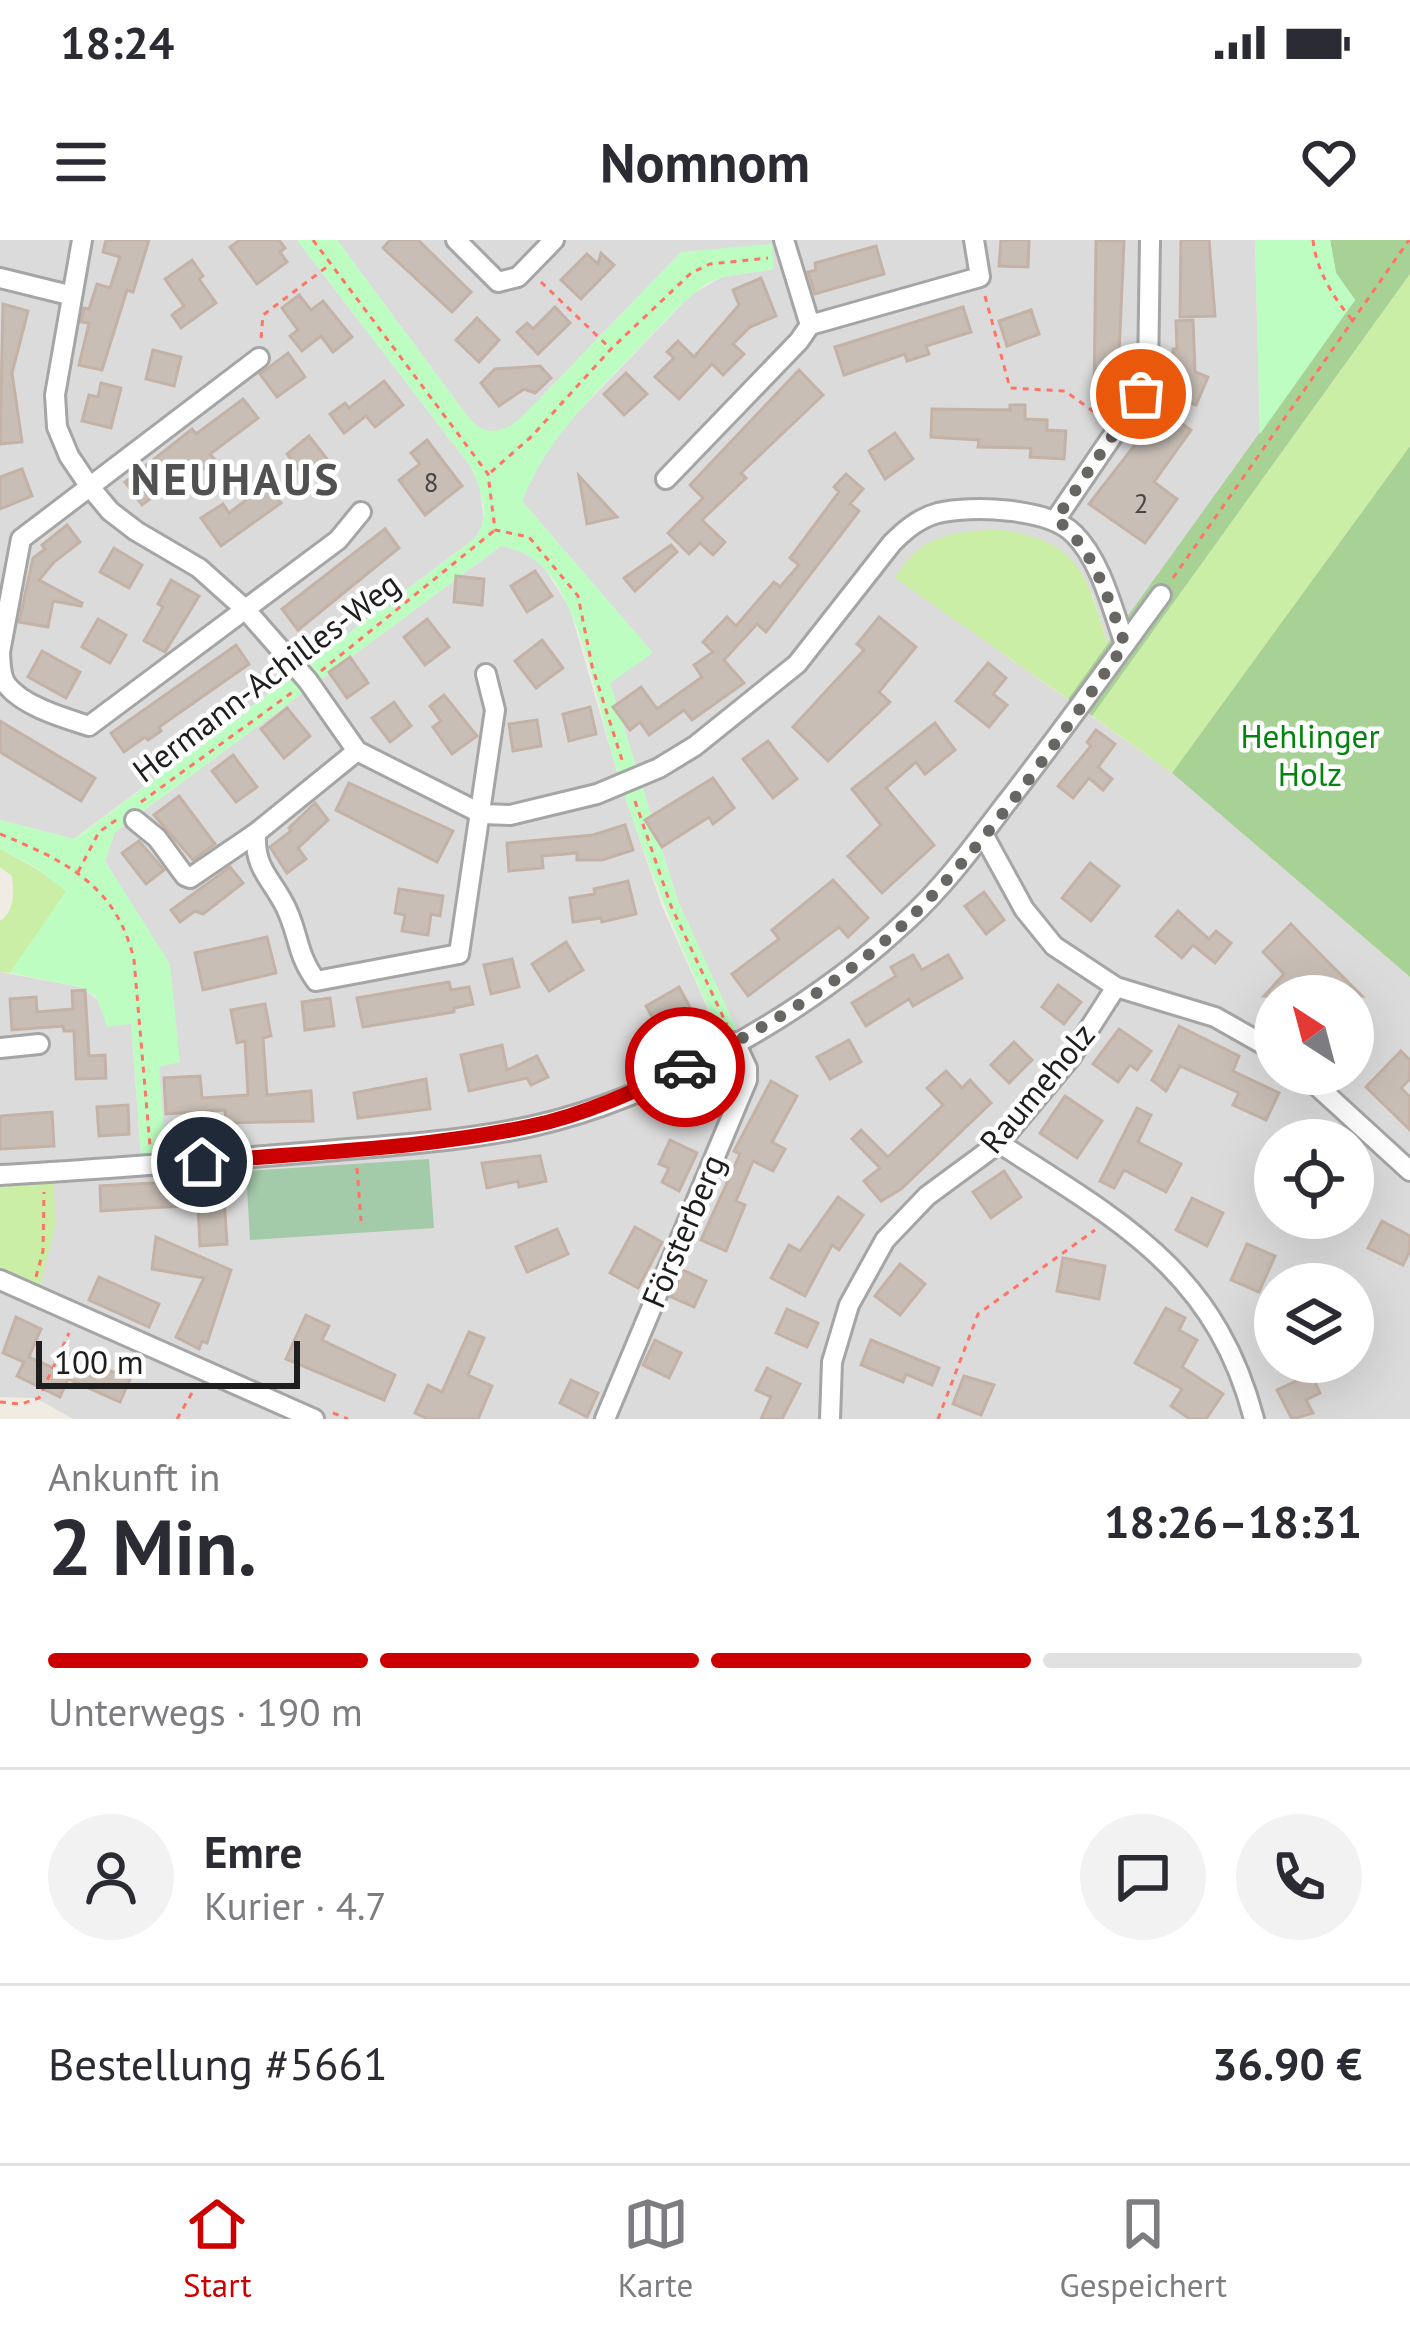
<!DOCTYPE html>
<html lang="de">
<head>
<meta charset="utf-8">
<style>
  body { margin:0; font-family:"PT Sans",sans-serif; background:#f2f2f3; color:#2b2b33; height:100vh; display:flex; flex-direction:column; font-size:45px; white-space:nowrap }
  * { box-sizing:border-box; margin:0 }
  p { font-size:39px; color:#7c7c81 }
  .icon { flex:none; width:66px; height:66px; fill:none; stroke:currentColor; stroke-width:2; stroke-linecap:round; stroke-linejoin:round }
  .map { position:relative; height:1179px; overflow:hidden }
  .drawer { display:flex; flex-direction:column; background:#fff; flex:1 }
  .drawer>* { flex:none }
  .needle { width:78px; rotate:324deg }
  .buttons { position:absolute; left:1254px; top:735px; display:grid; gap:24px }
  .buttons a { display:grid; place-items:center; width:120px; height:120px; border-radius:50%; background:#fff; box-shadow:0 12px 48px #0002; font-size:60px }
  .scale { position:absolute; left:36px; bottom:30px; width:264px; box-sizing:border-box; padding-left:12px; border:6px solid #1e1e1e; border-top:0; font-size:33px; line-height:42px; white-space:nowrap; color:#1e1e1e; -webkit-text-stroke:9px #fff; paint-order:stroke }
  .pin { position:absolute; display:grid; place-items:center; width:102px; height:102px; color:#fff; margin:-51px; border:6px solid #fff; border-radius:50%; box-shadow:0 3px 12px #0007 }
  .courier { position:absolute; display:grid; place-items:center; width:120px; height:120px; margin:-60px; border:9px solid #cc0001; border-radius:50%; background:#fff; color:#222; box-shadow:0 3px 15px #0007 }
  .headline em { font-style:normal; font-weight:700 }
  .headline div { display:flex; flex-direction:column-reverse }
  .headline { display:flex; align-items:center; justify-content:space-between; height:204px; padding:0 48px }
  h1 { font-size:78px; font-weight:700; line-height:90px }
  .bar { display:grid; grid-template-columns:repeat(4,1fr); gap:18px 12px; align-content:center; height:144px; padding:0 48px }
  .bar i { height:15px; border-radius:9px; background:#e1e1e2 }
  .bar .active { background:#cc0001 }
  .bar p { grid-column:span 4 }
  .line { display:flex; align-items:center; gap:30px; padding:0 48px; border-top:3px solid #e1e1e2 }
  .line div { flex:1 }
  .round { display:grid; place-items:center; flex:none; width:126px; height:126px; border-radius:63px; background:#f2f2f3 }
  .status { display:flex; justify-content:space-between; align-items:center; height:84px; padding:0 60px; background:#fff; direction:ltr }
  .status svg { height:33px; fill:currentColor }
  header { display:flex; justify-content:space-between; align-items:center; height:156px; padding:0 48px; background:#fff; font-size:54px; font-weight:700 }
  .menu { display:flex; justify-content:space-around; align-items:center; height:168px; border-top:3px solid #e1e1e2; background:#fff; font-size:33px; color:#7c7c81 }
  .menu a { display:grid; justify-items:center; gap:6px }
  .menu .active { color:#cc0001 }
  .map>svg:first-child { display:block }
</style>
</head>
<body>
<div class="status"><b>18:24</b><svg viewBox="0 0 49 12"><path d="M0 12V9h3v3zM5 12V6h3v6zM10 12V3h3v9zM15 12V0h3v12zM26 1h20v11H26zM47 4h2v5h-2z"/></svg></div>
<header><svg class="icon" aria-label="menu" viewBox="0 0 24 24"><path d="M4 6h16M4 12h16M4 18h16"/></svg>Nomnom<svg class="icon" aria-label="heart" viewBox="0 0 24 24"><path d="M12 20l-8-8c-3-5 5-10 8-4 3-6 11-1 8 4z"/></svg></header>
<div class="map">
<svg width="1410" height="1179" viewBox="0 0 1410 1179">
  <rect width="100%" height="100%" fill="#f0ece4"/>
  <g fill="#dcdbdb" fill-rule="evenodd">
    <path d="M0 0H297L471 227 480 248 484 283 474 299 74 599 0 580Z"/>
    <path d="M337 0H1255L1260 194 1108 405 1092 353 896 338 1172 533 1410 737V1179H73L36 1158 0 1157V732L80 747 131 784 141 914 159 826 180 821 140 678 105 621 115 592 501 306 521 310 542 324 570 369 619 539 662 666 719 794 736 790 678 661 610 443 652 412 522 261 538 223 555 196 691 55 722 37 774 29 681 12 523 176 509 189 493 192 478 189 468 177ZM1275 756H1353V834H1275ZM1275 900H1353V978H1275ZM1275 1044H1353V1122H1275Z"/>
  </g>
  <g fill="#caeea6">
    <path d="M1410 34V206L1172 533 1092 476Z"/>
    <path d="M996 289C1080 301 1085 330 1108 405L1068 459 895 338C924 293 947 294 996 289Z"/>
    <path d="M0 609 35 628 67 651 10 733 0 732V681C15 671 14 652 12 636L0 627Z"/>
    <path d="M54 942 55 986 39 1050 0 1034V945Z"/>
  </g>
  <g fill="#a8d295">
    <path d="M1330 0H1410V34L1092 476 1068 459 1355 60 1336 33Z"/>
    <path d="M1410 206V737L1172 533Z"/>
  </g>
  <path fill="#a3caa9" d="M429 919 434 988 250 1000 246 931Z"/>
  <g fill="#bdfdc2">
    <path d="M297 0H337L468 177C485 198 504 193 523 176L681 12 772 4 774 29 722 37 706 44C680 63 659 88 637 110 589 160 549 196 522 261L653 413 610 443 678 661 737 790 720 794C682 710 647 627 619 538 601 481 588 397 558 347 544 323 527 312 501 306L115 592 105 621 170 724 180 822 159 827 166 912 141 914 131 784 107 787 97 758 80 747 10 733 66 651 35 627 0 609V580L75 599 474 299C492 278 481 249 471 227Z"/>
    <path d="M1255 0H1330L1336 33 1355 60 1260 194Z"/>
  </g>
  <g fill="#c8beb6" stroke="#c3b2a5" stroke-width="3">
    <path d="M106 0H149L133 52 127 50 102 130 79 125 89 83 81 82 84 68 89 69 97 44 110 48 120 17 103 12Z"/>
    <path d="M240 0H279L285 8 280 12 287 22 257 44 230 7Z"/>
    <path d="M390 0H418L471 52 452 72 383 8Z"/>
    <path d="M1001 0H1029L1028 27 999 26Z"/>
    <path d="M1096 0 1124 1 1117 161 1094 160Z"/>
    <path d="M1181 0H1209L1215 76 1180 77Z"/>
    <path d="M876 6 884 34 815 54 808 32 816 30 815 23Z"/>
    <path d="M601 13 614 25 581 59 561 40 587 14 598 24Z"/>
    <path d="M192 20 203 36 199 39 216 63 181 88 172 75 184 66 165 39Z"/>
    <path d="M761 38 776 76 750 87 733 104 744 114 723 135 712 124 679 159 655 137 674 118 667 112 678 101 694 117 739 65 733 50Z"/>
    <path d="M299 55 311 70 323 61 352 97 333 112 321 96 302 111 290 96 298 90 282 68Z"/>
    <path d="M3 64 28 71 12 133 22 202 0 204Z"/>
    <path d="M555 67 570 83 538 114 517 92 527 83 533 89Z"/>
    <path d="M963 67 971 92 926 106 929 114 907 121 905 114 844 135 835 107Z"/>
    <path d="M1031 70 1039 94 1007 106 999 81Z"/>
    <path d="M477 78 499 100 479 122 456 100Z"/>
    <path d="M1193 80 1195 132 1208 137 1196 165 1166 153 1173 135V109H1177L1176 81Z"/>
    <path d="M153 110 181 117 174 146 146 139Z"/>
    <path d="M288 113 305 137 277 157 260 134Z"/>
    <path d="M540 126 551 138 535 153 524 149 499 166 481 143 495 129Z"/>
    <path d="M799 130 823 155 741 233 746 238 702 280 725 302 713 315 700 303 689 314 668 293 703 258 690 245Z"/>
    <path d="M626 133 647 154 624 175 604 154Z"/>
    <path d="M384 141 403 165 375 187 366 176 344 193 330 174 345 163 349 168Z"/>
    <path d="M101 143 121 148 111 188 82 181 89 155 98 157Z"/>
    <path d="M243 159 258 178 210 214 215 220 173 251 168 245 142 265 125 242 192 189 196 194Z"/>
    <path d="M1010 165H1025V179L1047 180V190L1066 191 1064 219 1030 217 1031 208 978 207 979 200 931 197 932 169 1010 170Z"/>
    <path d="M1162 170 1191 190 1154 242 1177 259 1145 303 1089 264Z"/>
    <path d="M895 193 913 219 885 239 869 211Z"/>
    <path d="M309 196 331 224 308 242 287 214Z"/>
    <path d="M427 200 462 246 425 275 399 240 420 224 411 213Z"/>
    <path d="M22 229 32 256 0 269V237Z"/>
    <path d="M846 234 863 249 850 264 859 271 766 392 757 384 724 420 744 443 692 480 684 470 649 495 640 482 630 490 613 467 641 447 657 469 702 437 694 425 713 412 703 402 727 377 736 386 774 342 780 347 799 325 790 318 839 252 834 247Z"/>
    <path d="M579 236 617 277 587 284Z"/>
    <path d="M267 244 281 263 221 306 201 278 223 264 229 273Z"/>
    <path d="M67 285 80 302 54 322 39 340 82 363 81 366 53 361 48 387 19 382 33 318 45 309 42 305Z"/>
    <path d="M385 289 399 308 298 390 282 369Z"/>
    <path d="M671 305 677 312 635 351 624 338Z"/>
    <path d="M114 308 142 325 129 348 100 332Z"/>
    <path d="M535 331 552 356 527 372 511 346Z"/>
    <path d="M456 336 484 339 482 365 454 362Z"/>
    <path d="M171 340 199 356 165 412 144 401 163 367 158 364Z"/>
    <path d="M879 377 916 407 879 452 890 462 828 521 793 487 864 410 857 404Z"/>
    <path d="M98 379 126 395 110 423 82 407Z"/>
    <path d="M427 379 449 407 425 425 404 397Z"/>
    <path d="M542 400 563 428 536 448 515 421Z"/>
    <path d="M236 405 249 424 159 487 161 491 148 500 145 497 124 512 111 493Z"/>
    <path d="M42 411 80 432 66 458 28 437Z"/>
    <path d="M350 417 368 443 347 458 329 432Z"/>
    <path d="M988 423 1006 438 993 454 1007 465 989 487 956 461Z"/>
    <path d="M444 455 477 496 452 514 433 487 441 481 430 466Z"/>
    <path d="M394 462 411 486 390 502 372 478Z"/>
    <path d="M590 467 596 494 569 501 563 474Z"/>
    <path d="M287 468 310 496 284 518 261 489Z"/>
    <path d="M537 480 541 506 513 511 509 484Z"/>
    <path d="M0 481 95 538 81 561 0 512Z"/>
    <path d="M935 483 955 510 925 534 916 522 886 548 934 605 882 653 848 616 881 585 852 549Z"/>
    <path d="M1096 490 1115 504 1098 527 1112 539 1103 550 1089 538 1073 558 1058 546 1091 506 1087 502Z"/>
    <path d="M768 501 797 539 773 558 743 519Z"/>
    <path d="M233 515 257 547 236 562 212 531Z"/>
    <path d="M713 538 734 568 713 584 709 577 662 607 645 580Z"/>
    <path d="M349 543 453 591 437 622 336 570Z"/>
    <path d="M179 556 215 604 193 620 154 575Z"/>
    <path d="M315 563 328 580 298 608 306 619 287 633 270 607 291 591 289 588Z"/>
    <path d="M625 585 633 610 602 620H577V613L542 616 543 628 509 631 507 603 593 595Z"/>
    <path d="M139 601 164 630 146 644 122 613Z"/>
    <path d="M1090 623 1119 646 1091 681 1062 658Z"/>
    <path d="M230 627 243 643 203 674 195 671 180 682 171 670Z"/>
    <path d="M833 640 868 678 848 697 839 687 748 756 732 734 779 699 772 690Z"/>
    <path d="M628 641 636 674 602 682 601 678 573 682 570 658 595 654 594 649Z"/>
    <path d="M399 649 443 656 440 676 431 674 428 695 402 691 405 675 395 673Z"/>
    <path d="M984 652 1004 680 986 694 965 666Z"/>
    <path d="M1178 671 1209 699 1216 691 1231 703 1215 723 1193 705 1182 718 1156 696Z"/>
    <path d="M1291 684 1326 720 1362 756H1264L1284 734 1263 712Z"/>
    <path d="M267 697 276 733 203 750 195 713Z"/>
    <path d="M566 702 583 730 549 751 532 724Z"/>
    <path d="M913 715 922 730 948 715 962 738 913 766 909 759 866 786 852 763 896 736 891 727Z"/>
    <path d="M512 719 519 747 491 754 484 725Z"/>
    <path d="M449 742 451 750 469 747 473 764 454 768V772L363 787 357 758Z"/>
    <path d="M1058 745 1081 762 1064 784 1042 767Z"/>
    <path d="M679 747 692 771 659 789 646 766Z"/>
    <path d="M85 750 89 816 105 815 106 838 76 839 74 791H64L63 786 12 790 10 759 36 757 37 772 73 769 72 751Z"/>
    <path d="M330 758 334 786 305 790 302 762Z"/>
    <path d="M265 764 271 796 263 798 267 855 311 851 313 881 226 883 225 870 166 874 164 838 200 836 202 858 248 855 245 801 237 803 231 770Z"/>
    <path d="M1179 786 1239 816 1233 831 1279 853 1266 880 1233 865 1239 853 1180 826 1166 851 1152 840Z"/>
    <path d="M1119 789 1151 811 1137 830 1130 825 1118 842 1093 824Z"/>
    <path d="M849 800 861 822 830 839 817 817Z"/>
    <path d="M1014 802 1032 820 1009 843 991 825Z"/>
    <path d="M502 805 507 830 537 816 548 837 531 845 527 838 469 851 461 815Z"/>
    <path d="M1401 811 1410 820V839L1401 848 1410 857V890L1366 847Z"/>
    <path d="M946 831 962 848 970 840 991 863 901 949 881 961 864 941 880 928 852 899 861 890 888 917 943 865 927 848Z"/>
    <path d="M426 839 430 869 358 878 354 853Z"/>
    <path d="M771 841 797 856 772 902 785 909 773 931 753 921 736 961 745 965 726 1011 701 1000 740 914 734 911Z"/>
    <path d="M1065 856 1102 881 1077 918 1040 893Z"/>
    <path d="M128 865 129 894 99 896 97 867Z"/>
    <path d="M1137 868 1151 875 1138 902 1181 924 1166 952 1124 930 1114 948 1100 941Z"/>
    <path d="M52 872 54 906 0 909V876Z"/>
    <path d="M670 900 697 913 679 951 662 942 669 928 659 924Z"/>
    <path d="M540 916 546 941 519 947 518 941 487 948 482 923Z"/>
    <path d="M1004 931 1021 957 991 978 973 952Z"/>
    <path d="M210 940H223L227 1004 200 1006 198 965 101 971 100 946Z"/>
    <path d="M838 957 863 975 839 1010 832 1005 805 1056 771 1038 789 1005 800 1011Z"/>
    <path d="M1192 958 1223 973 1207 1006 1176 990Z"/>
    <path d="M1382 981 1410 996V1011L1403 1025 1368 1008Z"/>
    <path d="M635 987 662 1002 638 1048 610 1033Z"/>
    <path d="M557 989 568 1014 527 1032 516 1007Z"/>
    <path d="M156 997 231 1030 207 1103 202 1101 199 1109 176 1097 204 1038 152 1029Z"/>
    <path d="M1247 1004 1275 1016 1259 1052 1231 1040Z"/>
    <path d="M1063 1018 1105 1026 1099 1059 1057 1051Z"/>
    <path d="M900 1024 925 1044 900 1075 875 1056Z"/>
    <path d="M683 1030 706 1041 694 1067 671 1057Z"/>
    <path d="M99 1037 159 1064 149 1087 89 1060Z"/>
    <path d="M1166 1068 1185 1078 1179 1090 1197 1100 1182 1127 1223 1154 1206 1179H1190L1171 1166 1182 1149 1135 1123Z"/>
    <path d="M787 1069 818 1083 807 1107 776 1093Z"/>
    <path d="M306 1075 329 1086 322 1100 395 1135 384 1160 286 1119Z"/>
    <path d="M16 1077 41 1089 29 1117 60 1131 67 1113 130 1139 120 1162 68 1139 60 1157 17 1136 24 1122 3 1113Z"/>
    <path d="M469 1092 484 1098 468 1135 492 1146 478 1179H428L415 1173 428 1145 442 1152Z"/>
    <path d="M655 1100 681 1113 669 1138 643 1125Z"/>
    <path d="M871 1100 939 1128 932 1145 906 1134 903 1142 861 1125Z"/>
    <path d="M767 1128 800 1144 782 1179H761L771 1157 756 1150Z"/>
    <path d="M1311 1134 1320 1153 1306 1160 1313 1173 1292 1179 1277 1150Z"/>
    <path d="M964 1136 994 1145 981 1175 953 1164Z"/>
    <path d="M571 1140 598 1153 587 1177 560 1163Z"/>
  </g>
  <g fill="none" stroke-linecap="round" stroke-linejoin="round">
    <g stroke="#a5a5a5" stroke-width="24">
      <g id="minor">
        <path d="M82 0 55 155 57 187 69 216 90 247 110 271 136 291 199 328 246 370 308 441 357 511 482 574 510 575 597 554 659 528 695 506 797 424 892 303C905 290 919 278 938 273 972 265 1049 268 1074 294 1101 321 1112 368 1125 404"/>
        <path d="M456 0 498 42 518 37 554 0"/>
        <path d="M784 0 810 85 980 37 974 0"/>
        <path d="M0 38 69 55"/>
        <path d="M666 239 799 101 810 85"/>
        <path d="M1056 279 1141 154 1148 136 1150 0"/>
        <path d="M0 412 21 299 259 118"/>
        <path d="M0 413C1 424 0 435 6 444 22 466 64 478 89 486L338 300 361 272"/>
        <path d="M357 511 256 593C254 631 273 639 287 670 300 699 296 712 316 741L459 714 495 470 486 434"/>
        <path d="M135 580 157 598 185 636 190 638 256 593"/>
        <path d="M983 594 1024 669 1054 706 1116 747 1215 777 1275 811"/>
        <path d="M0 808 39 804"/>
        <path d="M1304 834 1410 931"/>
        <path d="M999 903C1119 981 1215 1030 1254 1179"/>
        <path d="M0 935C109 929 217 920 326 911 395 905 465 901 533 886 659 858 810 771 904 683 942 649 973 607 1004 566 1058 497 1109 426 1161 355"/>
        <path d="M0 1040 314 1179"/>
        <path d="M605 1179 747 840V828L735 802"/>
        <path d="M830 1179 832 1122 849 1065 885 1000 927 956 999 903 1071 817 1116 747"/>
      </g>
    </g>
    <g stroke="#ff7465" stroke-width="3" stroke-dasharray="6 6" stroke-linecap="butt">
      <path d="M313 0 488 234 495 290 529 297 578 356 592 426 623 523"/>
      <path d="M1313 0C1316 30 1334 59 1354 82"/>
      <path d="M541 42 611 109"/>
      <path d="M985 56 1010 148 1065 151 1101 177"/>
      <path d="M261 98 263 75 328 26"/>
      <path d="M491 232 532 196 611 109 691 33 710 24 768 18"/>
      <path d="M1173 338 1409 0"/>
      <path d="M321 431 495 290"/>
      <path d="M635 561 671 666 727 785"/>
      <path d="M141 562 294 451"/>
      <path d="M0 594C66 621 117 646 134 720L150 906"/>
      <path d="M78 632 99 592 119 578"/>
      <path d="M357 928 361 981"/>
      <path d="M36 1037 43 1011 44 952"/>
      <path d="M0 1162 21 1164 39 1158 69 1093"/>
      <path d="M333 1173 348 1179"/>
      <path d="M177 1179 197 1144"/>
      <path d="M938 1179 978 1074 1095 990"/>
    </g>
    <use href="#minor" stroke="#fff" stroke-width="18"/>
  </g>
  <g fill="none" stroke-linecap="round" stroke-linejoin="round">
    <path stroke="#686663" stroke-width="12" stroke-dasharray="0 21.6" d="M685 827C765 789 843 742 908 680 990 601 1060 497 1125 404 1107 358 1096 311 1056 279L1141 154"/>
    <path stroke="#cc0001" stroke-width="15" d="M202 922C311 912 424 909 531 886 585 875 635 851 685 827"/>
  </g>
  <g text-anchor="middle" stroke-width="9" stroke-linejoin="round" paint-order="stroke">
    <g font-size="27" fill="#484644">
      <text x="431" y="252">8</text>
      <text x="1141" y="273">2</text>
    </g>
    <g font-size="33" fill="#1e1e1e" stroke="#fff">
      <text transform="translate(266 437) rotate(-37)" y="12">Hermann-Achilles-Weg</text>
      <text transform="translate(1037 848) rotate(-50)" y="12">Raumeholz</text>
      <text transform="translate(683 991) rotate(-67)" y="12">Försterberg</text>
    </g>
    <g font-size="33" fill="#04840e" stroke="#fff">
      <text x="1310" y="508">Hehlinger<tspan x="1310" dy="38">Holz</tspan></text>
    </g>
    <g font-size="45" font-weight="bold" letter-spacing="3" fill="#515151" stroke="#fff">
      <text x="236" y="255">NEUHAUS</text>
    </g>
  </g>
</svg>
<div class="buttons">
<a><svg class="needle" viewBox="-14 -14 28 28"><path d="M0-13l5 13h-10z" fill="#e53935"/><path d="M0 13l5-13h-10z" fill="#7c7c81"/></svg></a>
<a><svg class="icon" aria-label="locate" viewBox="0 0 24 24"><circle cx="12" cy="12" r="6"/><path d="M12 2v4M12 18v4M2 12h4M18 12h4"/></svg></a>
<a><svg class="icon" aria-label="layers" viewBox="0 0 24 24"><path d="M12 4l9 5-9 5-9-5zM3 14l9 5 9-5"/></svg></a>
</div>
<div class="scale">100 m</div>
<div class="pin" style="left:1141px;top:154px;background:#ea580c"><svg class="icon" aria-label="bag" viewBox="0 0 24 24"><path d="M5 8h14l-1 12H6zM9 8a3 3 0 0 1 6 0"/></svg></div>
<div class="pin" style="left:202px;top:922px;background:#1f2937"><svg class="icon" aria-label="home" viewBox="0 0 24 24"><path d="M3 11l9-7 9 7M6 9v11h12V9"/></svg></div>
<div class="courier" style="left:685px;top:827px"><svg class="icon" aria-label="car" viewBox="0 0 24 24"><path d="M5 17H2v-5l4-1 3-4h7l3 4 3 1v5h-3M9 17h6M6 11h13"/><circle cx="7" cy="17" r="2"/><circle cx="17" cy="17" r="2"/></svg></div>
</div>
<section class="drawer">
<div class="headline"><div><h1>2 Min.</h1><p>Ankunft in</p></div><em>18:26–18:31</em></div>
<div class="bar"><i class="active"></i><i class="active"></i><i class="active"></i><i></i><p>Unterwegs · 190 m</p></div>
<div class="line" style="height:216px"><a class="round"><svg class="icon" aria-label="person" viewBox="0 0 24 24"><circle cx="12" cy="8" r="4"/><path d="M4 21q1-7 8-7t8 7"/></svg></a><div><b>Emre</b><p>Kurier · 4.7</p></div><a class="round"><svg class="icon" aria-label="chat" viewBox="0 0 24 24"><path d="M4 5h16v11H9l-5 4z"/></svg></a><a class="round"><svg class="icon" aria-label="phone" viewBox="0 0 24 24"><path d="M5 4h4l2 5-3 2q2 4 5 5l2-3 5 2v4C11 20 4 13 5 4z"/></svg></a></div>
<div class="line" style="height:156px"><div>Bestellung #5661</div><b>36.90 €</b></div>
</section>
<nav class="menu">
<a class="active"><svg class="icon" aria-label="home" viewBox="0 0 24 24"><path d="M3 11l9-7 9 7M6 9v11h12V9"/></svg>Start</a>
<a><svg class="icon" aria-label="map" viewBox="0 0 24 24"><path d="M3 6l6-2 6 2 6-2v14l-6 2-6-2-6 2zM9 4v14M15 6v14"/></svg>Karte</a>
<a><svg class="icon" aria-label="saved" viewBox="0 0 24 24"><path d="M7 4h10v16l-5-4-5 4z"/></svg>Gespeichert</a>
</nav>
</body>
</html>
